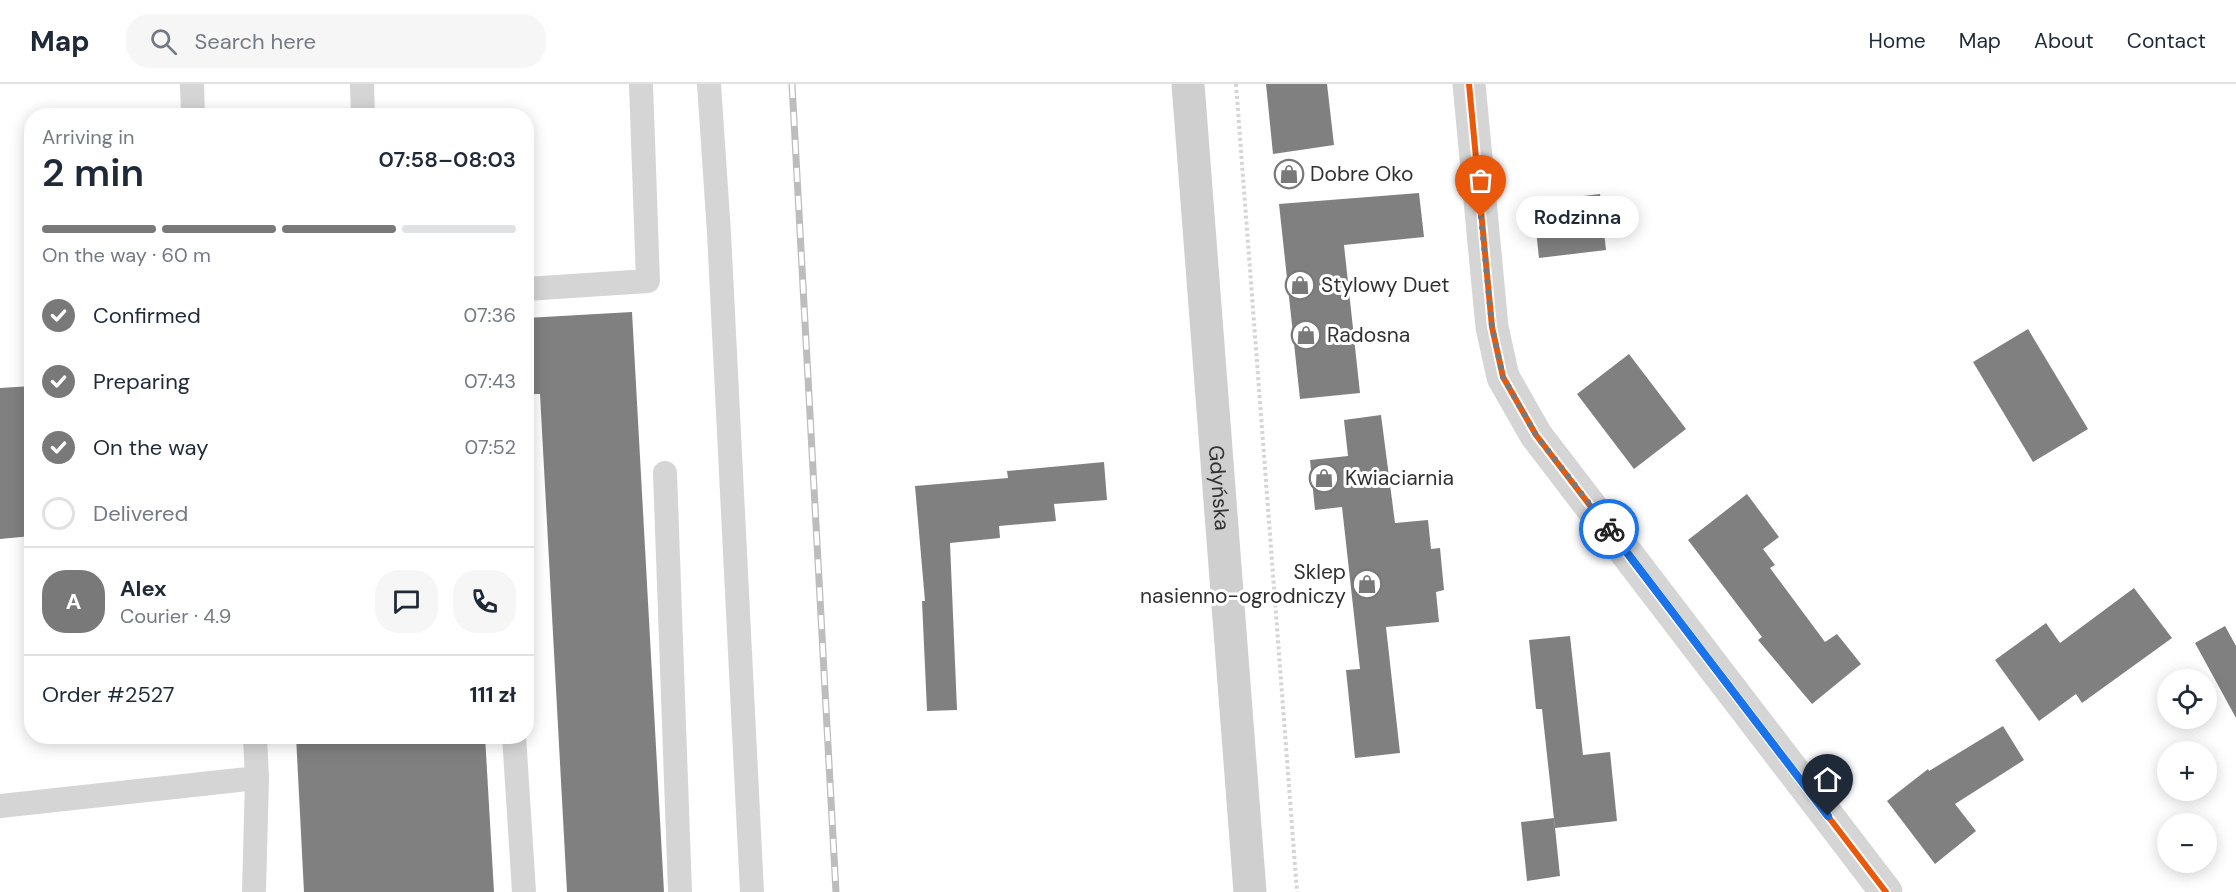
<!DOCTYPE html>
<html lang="en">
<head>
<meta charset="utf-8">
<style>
  body { margin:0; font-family:"DM Sans",sans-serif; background:#f6f6f7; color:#1f2937; height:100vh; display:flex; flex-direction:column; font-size:22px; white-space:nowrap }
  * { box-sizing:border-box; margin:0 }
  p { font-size:20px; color:#747a83 }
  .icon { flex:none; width:33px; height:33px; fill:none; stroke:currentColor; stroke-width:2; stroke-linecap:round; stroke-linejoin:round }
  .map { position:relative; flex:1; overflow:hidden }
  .panel { position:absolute; left:24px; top:24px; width:510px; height:636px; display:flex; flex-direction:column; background:#fff; border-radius:24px; box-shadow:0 3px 15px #0003 }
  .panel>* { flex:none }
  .buttons { position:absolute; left:2157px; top:585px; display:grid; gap:12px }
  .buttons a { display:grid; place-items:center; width:60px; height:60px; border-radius:50%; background:#fff; box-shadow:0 3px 15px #0003; font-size:30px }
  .pin { position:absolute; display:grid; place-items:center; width:51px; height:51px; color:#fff; margin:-62px -26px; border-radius:50% 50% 50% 0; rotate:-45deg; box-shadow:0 0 6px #0007 }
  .pin .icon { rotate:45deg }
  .courier { position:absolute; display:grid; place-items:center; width:60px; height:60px; margin:-30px; border:4px solid #1a73e8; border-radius:50%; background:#fff; color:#222; box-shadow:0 2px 8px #0007 }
  .bubble { position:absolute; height:42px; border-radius:21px; background:#fff; box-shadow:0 3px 15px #0003; font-size:20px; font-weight:600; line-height:42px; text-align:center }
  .summary em { font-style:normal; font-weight:600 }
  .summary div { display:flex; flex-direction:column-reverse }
  .summary { display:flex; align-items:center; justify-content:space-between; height:102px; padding:0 18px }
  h1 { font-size:39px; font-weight:600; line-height:45px }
  .bar { display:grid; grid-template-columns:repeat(4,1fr); gap:9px 6px; align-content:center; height:72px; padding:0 18px }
  .bar i { height:8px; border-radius:4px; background:#e0e1e3 }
  .bar .selected { background:#797979 }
  .bar p { grid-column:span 4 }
  .line { display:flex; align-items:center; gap:15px; padding:0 18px; border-top:2px solid #e0e1e3 }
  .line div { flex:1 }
  .round { display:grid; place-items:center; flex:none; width:63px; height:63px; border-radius:24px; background:#f6f6f7 }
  ol { padding:0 18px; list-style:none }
  li { display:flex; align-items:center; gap:18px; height:66px }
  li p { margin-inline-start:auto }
  li .icon { padding:6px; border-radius:50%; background:#797979; color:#fff; stroke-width:4 }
  li:last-child { color:#747a83 }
  li i { width:33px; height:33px; border:3px solid #e0e1e3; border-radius:50% }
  header { display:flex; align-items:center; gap:36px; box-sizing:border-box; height:84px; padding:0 30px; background:#fff; border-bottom:2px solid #e0e1e3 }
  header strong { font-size:28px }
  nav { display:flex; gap:33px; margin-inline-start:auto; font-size:21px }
  .search { width:420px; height:54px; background:#f6f6f7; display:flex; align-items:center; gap:15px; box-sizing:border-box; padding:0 21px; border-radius:24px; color:#747a83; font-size:22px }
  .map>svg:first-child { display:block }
</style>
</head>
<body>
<header>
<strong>Map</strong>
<div class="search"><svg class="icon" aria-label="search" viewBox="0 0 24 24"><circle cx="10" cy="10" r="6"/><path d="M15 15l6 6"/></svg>Search here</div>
<nav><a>Home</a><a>Map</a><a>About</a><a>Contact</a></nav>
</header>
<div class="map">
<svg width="2236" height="808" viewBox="0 0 2236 808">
  <rect width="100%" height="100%" fill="#fff"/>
  <g fill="#808080">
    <path d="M1266 0H1327L1334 61 1273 70Z"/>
    <path d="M1419 109 1424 153 1344 161 1360 309 1300 315 1279 120Z"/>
    <path d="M1600 110 1606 166 1539 174 1533 118Z"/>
    <path d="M632 228 664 808H567L540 310H526V234Z"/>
    <path d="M2028 245 2088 345 2033 378 1973 278Z"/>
    <path d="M1629 270 1686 345 1634 385 1577 310Z"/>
    <path d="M32 302V452L0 455V304Z"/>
    <path d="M1381 331 1395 439 1428 436 1431 465 1440 464 1444 506 1436 508 1439 538 1386 543 1400 669 1355 674 1346 586 1360 585 1342 423 1315 426 1310 376 1348 372 1344 336Z"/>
    <path d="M1104 378 1107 416 1054 420 1056 437 999 442 1000 454 950 459 957 626 927 627 922 517H925L915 402 1008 394 1007 387Z"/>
    <path d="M1747 410 1779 453 1763 465 1775 481 1770 484 1825 558 1837 550 1861 580 1812 620 1758 556 1762 553 1688 456Z"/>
    <path d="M2134 504 2172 554 2082 619 2076 610 2039 637 1995 576 2046 539 2060 559Z"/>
    <path d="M2225 542 2236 562V634L2195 559Z"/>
    <path d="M1570 552 1583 671 1610 668 1617 737 1555 744 1542 625H1536L1529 556Z"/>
    <path d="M2003 642 2024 676 1955 720 1976 747 1935 780 1887 717 1928 685 1929 687Z"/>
    <path d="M296 652H485L494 808H304Z"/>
    <path d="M1554 734 1560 792 1527 797 1521 738Z"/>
  </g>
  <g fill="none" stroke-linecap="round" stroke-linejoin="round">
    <path stroke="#d5d5d5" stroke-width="4" stroke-dasharray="3 3" stroke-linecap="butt" d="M1236 0 1297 808"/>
    <g stroke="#d5d5d5" stroke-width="24">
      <path d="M192 0 193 32"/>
      <path d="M362 0 363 32"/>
      <path d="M709 0 719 149 752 808"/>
      <path d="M526 205 648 197 641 0"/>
      <path d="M665 389 680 808"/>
      <path d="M514 652 524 808"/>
      <path d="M0 722 257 694"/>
      <path d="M254 808 257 694 255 652"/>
    </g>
    <path stroke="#d5d5d5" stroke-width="33" d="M1469 0 1492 243 1503 293 1536 351 1886 808"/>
    <path stroke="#cfcfcf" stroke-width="33" id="s1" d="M1188 0 1250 808"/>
    <g stroke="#bdbdbd" stroke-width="7">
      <path id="rail" d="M792 0 836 808"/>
    </g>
    <use href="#rail" stroke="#fff" stroke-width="4.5" stroke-dasharray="14" stroke-linecap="butt"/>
    <g stroke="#fff" stroke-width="10">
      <path id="cycleway" d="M1469 0 1492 243 1503 293 1536 351 1886 808"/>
    </g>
    <use href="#cycleway" stroke="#e8590c" stroke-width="6"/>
  </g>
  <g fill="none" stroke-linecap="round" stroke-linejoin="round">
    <path stroke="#797979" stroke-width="6" stroke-dasharray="0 10.8" d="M1481 133 1492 243 1503 293 1536 351 1609 445"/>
    <path stroke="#1a73e8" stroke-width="8" d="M1609 445 1828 732"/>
  </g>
  <defs>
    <g id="shop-ring" transform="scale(1.5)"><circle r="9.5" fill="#fff" stroke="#797979" stroke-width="1.5"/><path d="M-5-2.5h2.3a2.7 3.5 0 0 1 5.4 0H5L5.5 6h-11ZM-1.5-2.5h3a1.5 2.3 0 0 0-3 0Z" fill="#797979"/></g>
  </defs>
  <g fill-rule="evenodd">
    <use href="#shop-ring" x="1289" y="90"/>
    <use href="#shop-ring" x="1300" y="201"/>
    <use href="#shop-ring" x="1306" y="251"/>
    <use href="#shop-ring" x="1324" y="394"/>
    <use href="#shop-ring" x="1367" y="500"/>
  </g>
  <g text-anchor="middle" stroke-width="6" stroke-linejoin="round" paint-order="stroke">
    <g font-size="21" fill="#313131" stroke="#fff" text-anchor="start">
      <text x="1310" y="97">Dobre Oko</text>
      <text x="1321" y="208">Stylowy Duet</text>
      <text x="1327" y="258">Radosna</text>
      <text x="1345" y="401">Kwiaciarnia</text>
      <text x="1346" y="495" text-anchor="end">Sklep<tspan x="1346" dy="24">nasienno-ogrodniczy</tspan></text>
    </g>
    <g font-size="21" fill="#313131" stroke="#fff">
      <text dy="7" stroke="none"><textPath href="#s1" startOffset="405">Gdyńska</textPath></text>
    </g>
  </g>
</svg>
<div class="buttons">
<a><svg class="icon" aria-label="locate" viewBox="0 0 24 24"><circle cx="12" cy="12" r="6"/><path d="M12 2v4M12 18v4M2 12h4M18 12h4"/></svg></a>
<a>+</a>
<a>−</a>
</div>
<div class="pin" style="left:1481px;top:133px;background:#ea580c"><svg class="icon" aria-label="bag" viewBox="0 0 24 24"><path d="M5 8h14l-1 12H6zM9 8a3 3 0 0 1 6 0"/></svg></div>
<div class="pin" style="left:1828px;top:732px;background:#1f2937"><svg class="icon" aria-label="home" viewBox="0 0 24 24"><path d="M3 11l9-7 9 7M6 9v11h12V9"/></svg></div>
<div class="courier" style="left:1609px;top:445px"><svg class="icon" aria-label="bike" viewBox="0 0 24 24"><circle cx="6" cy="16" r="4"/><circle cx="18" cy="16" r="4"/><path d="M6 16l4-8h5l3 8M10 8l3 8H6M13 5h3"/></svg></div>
<div class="bubble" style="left:1516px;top:112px;width:123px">Rodzinna</div>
<section class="panel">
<div class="summary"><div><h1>2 min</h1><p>Arriving in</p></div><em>07:58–08:03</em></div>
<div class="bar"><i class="selected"></i><i class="selected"></i><i class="selected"></i><i></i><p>On the way · 60 m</p></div>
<ol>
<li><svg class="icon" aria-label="check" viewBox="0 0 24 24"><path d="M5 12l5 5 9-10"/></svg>Confirmed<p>07:36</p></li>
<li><svg class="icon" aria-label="check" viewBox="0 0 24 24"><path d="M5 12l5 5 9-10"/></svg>Preparing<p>07:43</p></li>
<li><svg class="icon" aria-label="check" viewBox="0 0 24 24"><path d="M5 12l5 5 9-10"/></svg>On the way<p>07:52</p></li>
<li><i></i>Delivered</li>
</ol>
<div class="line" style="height:108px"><b class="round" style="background:#797979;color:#fff">A</b><div><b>Alex</b><p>Courier · 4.9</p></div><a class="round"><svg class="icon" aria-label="chat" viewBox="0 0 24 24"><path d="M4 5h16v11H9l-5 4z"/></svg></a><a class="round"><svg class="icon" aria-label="phone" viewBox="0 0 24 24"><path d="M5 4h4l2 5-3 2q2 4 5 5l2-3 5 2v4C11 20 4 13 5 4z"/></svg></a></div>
<div class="line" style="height:78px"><div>Order #2527</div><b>111 zł</b></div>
</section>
</div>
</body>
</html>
